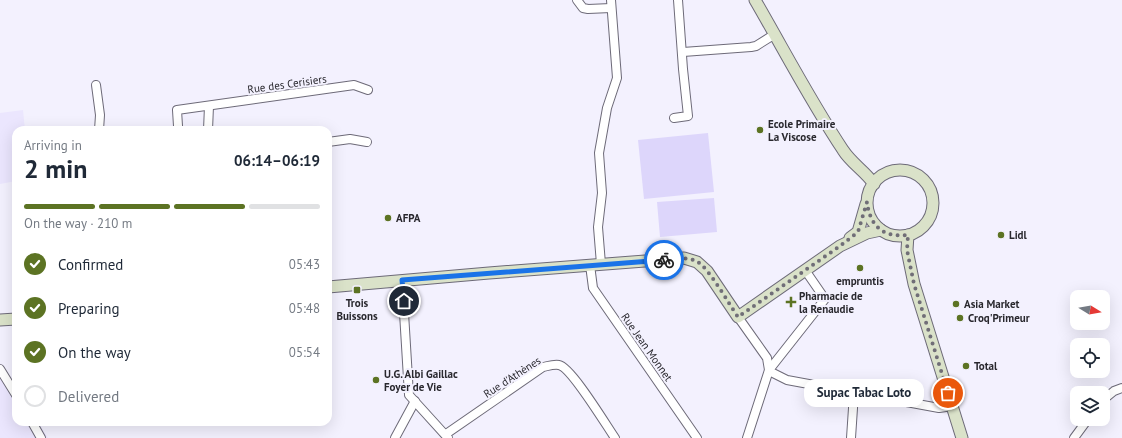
<!DOCTYPE html>
<html lang="en">
<head>
<meta charset="utf-8">
<style>
  body { margin:0; font-family:"PT Sans",sans-serif; background:#f2f2f3; color:#1f2937; height:100vh; display:flex; flex-direction:column; font-size:15px; white-space:nowrap }
  * { box-sizing:border-box; margin:0 }
  p { font-size:13px; color:#747a83 }
  .icon { flex:none; width:22px; height:22px; fill:none; stroke:currentColor; stroke-width:2; stroke-linecap:round; stroke-linejoin:round }
  .map { position:relative; flex:1; overflow:hidden }
  .details { position:absolute; left:12px; top:126px; width:320px; height:300px; display:flex; flex-direction:column; background:#fff; border-radius:12px; box-shadow:0 4px 16px #0002 }
  .details>* { flex:none }
  .needle { width:26px; rotate:101deg }
  .tools { position:absolute; left:1070px; top:290px; display:grid; gap:8px }
  .tools a { display:grid; place-items:center; width:40px; height:40px; border-radius:8px; background:#fff; box-shadow:0 4px 16px #0002; font-size:20px }
  .pin { position:absolute; display:grid; place-items:center; width:34px; height:34px; color:#fff; margin:-17px; border:2px solid #fff; border-radius:50%; box-shadow:0 1px 4px #0007 }
  .courier { position:absolute; display:grid; place-items:center; width:40px; height:40px; margin:-20px; border:3px solid #1a73e8; border-radius:50%; background:#fff; color:#222; box-shadow:0 1px 5px #0007 }
  .bubble { position:absolute; height:28px; border-radius:12px; background:#fff; box-shadow:0 4px 16px #0002; font-size:13px; font-weight:800; line-height:28px; text-align:center }
  .head em { font-style:normal; font-weight:800 }
  .head div { display:flex; flex-direction:column-reverse }
  .head { display:flex; align-items:center; justify-content:space-between; height:68px; padding:0 12px }
  h1 { font-size:26px; font-weight:800; line-height:30px }
  .bar { display:grid; grid-template-columns:repeat(4,1fr); gap:6px 4px; align-content:center; height:48px; padding:0 12px }
  .bar i { height:5px; border-radius:3px; background:#e0e1e3 }
  .bar .selected { background:#5c7323 }
  .bar p { grid-column:span 4 }
  ol { padding:0 12px; list-style:none }
  li { display:flex; align-items:center; gap:12px; height:44px }
  li p { margin-inline-start:auto }
  li .icon { padding:4px; border-radius:50%; background:#5c7323; color:#fff; stroke-width:4 }
  li:last-child { color:#747a83 }
  li i { width:22px; height:22px; border:2px solid #e0e1e3; border-radius:50% }
  .map>svg:first-child { display:block }
</style>
</head>
<body>
<div class="map">
<svg width="1122" height="438" viewBox="0 0 1122 438">
  <rect width="100%" height="100%" fill="#f3f1fe"/>
  <g fill="#ebe6fe">
    <path d="M23 110 25 130H16V181L0 184V113Z"/>
    <path d="M0 363 16 388V422H38L48 438H0Z"/>
  </g>
  <g fill="#ddd6fb">
    <path d="M708 133 714 192 644 199 638 140Z"/>
    <path d="M714 198 717 232 660 237 657 202Z"/>
  </g>
  <g fill="none" stroke-linecap="round" stroke-linejoin="round">
    <g stroke="#6d6a78" stroke-width="10">
      <g id="street">
        <path d="M577 0 583 8 588 9 611 8"/>
        <path d="M683 52 751 47 756 46 775 34"/>
        <path d="M96 85 100 115 99 130"/>
        <path d="M674 118 688 116 683 69 678 0"/>
        <path d="M178 126 177 110 354 85 368 90"/>
        <path d="M208 130 209 106"/>
        <path d="M328 142 350 139 367 142"/>
        <path d="M601 264 598 227 602 193 599 153 607 108 617 78 611 0"/>
        <path d="M590 265 593 288 697 438"/>
        <path d="M402 280 409 395 448 438"/>
        <path d="M738 317 767 358 769 370"/>
        <path d="M0 369 16 395"/>
        <path d="M769 371 787 380 939 408 953 406"/>
        <path d="M1103 400 1114 391 1122 388"/>
        <path d="M32 422 41 438"/>
        <path d="M446 434 543 367C548 366 554 364 559 365 571 367 606 425 615 438"/>
        <path d="M395 438 415 401"/>
        <path d="M747 438 769 370 825 299 805 270"/>
        <path d="M851 438 854 393"/>
        <path d="M1074 438 1088 419"/>
      </g>
    </g>
    <g stroke="#6d6a78" stroke-width="13">
      <g id="secondary">
        <path d="M755 0C784 50 811 102 843 150 851 163 865 171 874 184"/>
        <circle cx="900" cy="203" r="33"/>
        <path d="M908 235 907 250 914 284 962 438"/>
        <path d="M850 238 858 232 866 204"/>
        <path d="M328 287 489 273 684 258 697 262 707 271 738 317 840 246 867 233 881 230"/>
        <path d="M0 320 16 319"/>
      </g>
    </g>
    <use href="#street" stroke="#fff" stroke-width="8"/>
    <use href="#secondary" stroke="#dae2c9" stroke-width="11"/>
  </g>
  <g fill="none" stroke-linecap="round" stroke-linejoin="round">
    <path stroke="#706e77" stroke-width="4" stroke-dasharray="0 7.2" d="M664 260C675 259 688 256 698 262 710 270 729 304 738 317L840 246 858 232 867 202C870 226 883 238 908 235L907 250 914 284 948 393"/>
    <path stroke="#1a73e8" stroke-width="5" d="M404 301 402 280 664 260"/>
  </g>
  <g fill="#5c7323" stroke="#f3f1fe" stroke-width="1.5">
    <circle cx="760" cy="130" r="4"/>
    <circle cx="388" cy="218" r="4"/>
    <circle cx="1001" cy="235" r="4"/>
    <circle cx="860" cy="268" r="4"/>
    <rect x="353" y="286" width="8" height="8" rx="2"/>
    <path d="M789 296h4v4h4v4h-4v4h-4v-4h-4v-4h4z"/>
    <circle cx="956" cy="304" r="4"/>
    <circle cx="960" cy="318" r="4"/>
    <circle cx="966" cy="366" r="4"/>
    <circle cx="376" cy="380" r="4"/>
  </g>
  <g text-anchor="middle" stroke-width="4" stroke-linejoin="round" paint-order="stroke">
    <g font-size="11" fill="#29282e" stroke="#f3f1fe">
      <text transform="translate(287 84) rotate(-8)" y="4">Rue des Cerisiers</text>
      <text transform="translate(647 347) rotate(55)" y="4">Rue Jean Monnet</text>
      <text transform="translate(512 377) rotate(-33)" y="4">Rue d'Athènes</text>
    </g>
    <g font-size="11" font-weight="bold" fill="#29282e" stroke="#f3f1fe" text-anchor="start">
      <text x="768" y="128">Ecole Primaire<tspan x="768" dy="13">La Viscose</tspan></text>
      <text x="396" y="222">AFPA</text>
      <text x="1009" y="239">Lidl</text>
      <text x="860" y="285" text-anchor="middle">empruntis</text>
      <text x="799" y="300">Pharmacie de<tspan x="799" dy="13">la Renaudie</tspan></text>
      <text x="357" y="307" text-anchor="middle">Trois<tspan x="357" dy="13">Buissons</tspan></text>
      <text x="964" y="308">Asia Market</text>
      <text x="968" y="322">Croq'Primeur</text>
      <text x="974" y="370">Total</text>
      <text x="384" y="378">U.G. Albi Gaillac<tspan x="384" dy="13">Foyer de Vie</tspan></text>
    </g>
  </g>
</svg>
<div class="tools">
<a><svg class="needle" viewBox="-14 -14 28 28"><path d="M0-13l5 13h-10z" fill="#e53935"/><path d="M0 13l5-13h-10z" fill="#747a83"/></svg></a>
<a><svg class="icon" aria-label="locate" viewBox="0 0 24 24"><circle cx="12" cy="12" r="6"/><path d="M12 2v4M12 18v4M2 12h4M18 12h4"/></svg></a>
<a><svg class="icon" aria-label="layers" viewBox="0 0 24 24"><path d="M12 4l9 5-9 5-9-5zM3 14l9 5 9-5"/></svg></a>
</div>
<div class="pin" style="left:948px;top:393px;background:#ea580c"><svg class="icon" aria-label="bag" viewBox="0 0 24 24"><path d="M5 8h14l-1 12H6zM9 8a3 3 0 0 1 6 0"/></svg></div>
<div class="pin" style="left:404px;top:301px;background:#1f2937"><svg class="icon" aria-label="home" viewBox="0 0 24 24"><path d="M3 11l9-7 9 7M6 9v11h12V9"/></svg></div>
<div class="courier" style="left:664px;top:260px"><svg class="icon" aria-label="bike" viewBox="0 0 24 24"><circle cx="6" cy="16" r="4"/><circle cx="18" cy="16" r="4"/><path d="M6 16l4-8h5l3 8M10 8l3 8H6M13 5h3"/></svg></div>
<div class="bubble" style="left:804px;top:379px;width:120px">Supac Tabac Loto</div>
<section class="details">
<div class="head"><div><h1>2 min</h1><p>Arriving in</p></div><em>06:14–06:19</em></div>
<div class="bar"><i class="selected"></i><i class="selected"></i><i class="selected"></i><i></i><p>On the way · 210 m</p></div>
<ol>
<li><svg class="icon" aria-label="check" viewBox="0 0 24 24"><path d="M5 12l5 5 9-10"/></svg>Confirmed<p>05:43</p></li>
<li><svg class="icon" aria-label="check" viewBox="0 0 24 24"><path d="M5 12l5 5 9-10"/></svg>Preparing<p>05:48</p></li>
<li><svg class="icon" aria-label="check" viewBox="0 0 24 24"><path d="M5 12l5 5 9-10"/></svg>On the way<p>05:54</p></li>
<li><i></i>Delivered</li>
</ol>
</section>
</div>
</body>
</html>
